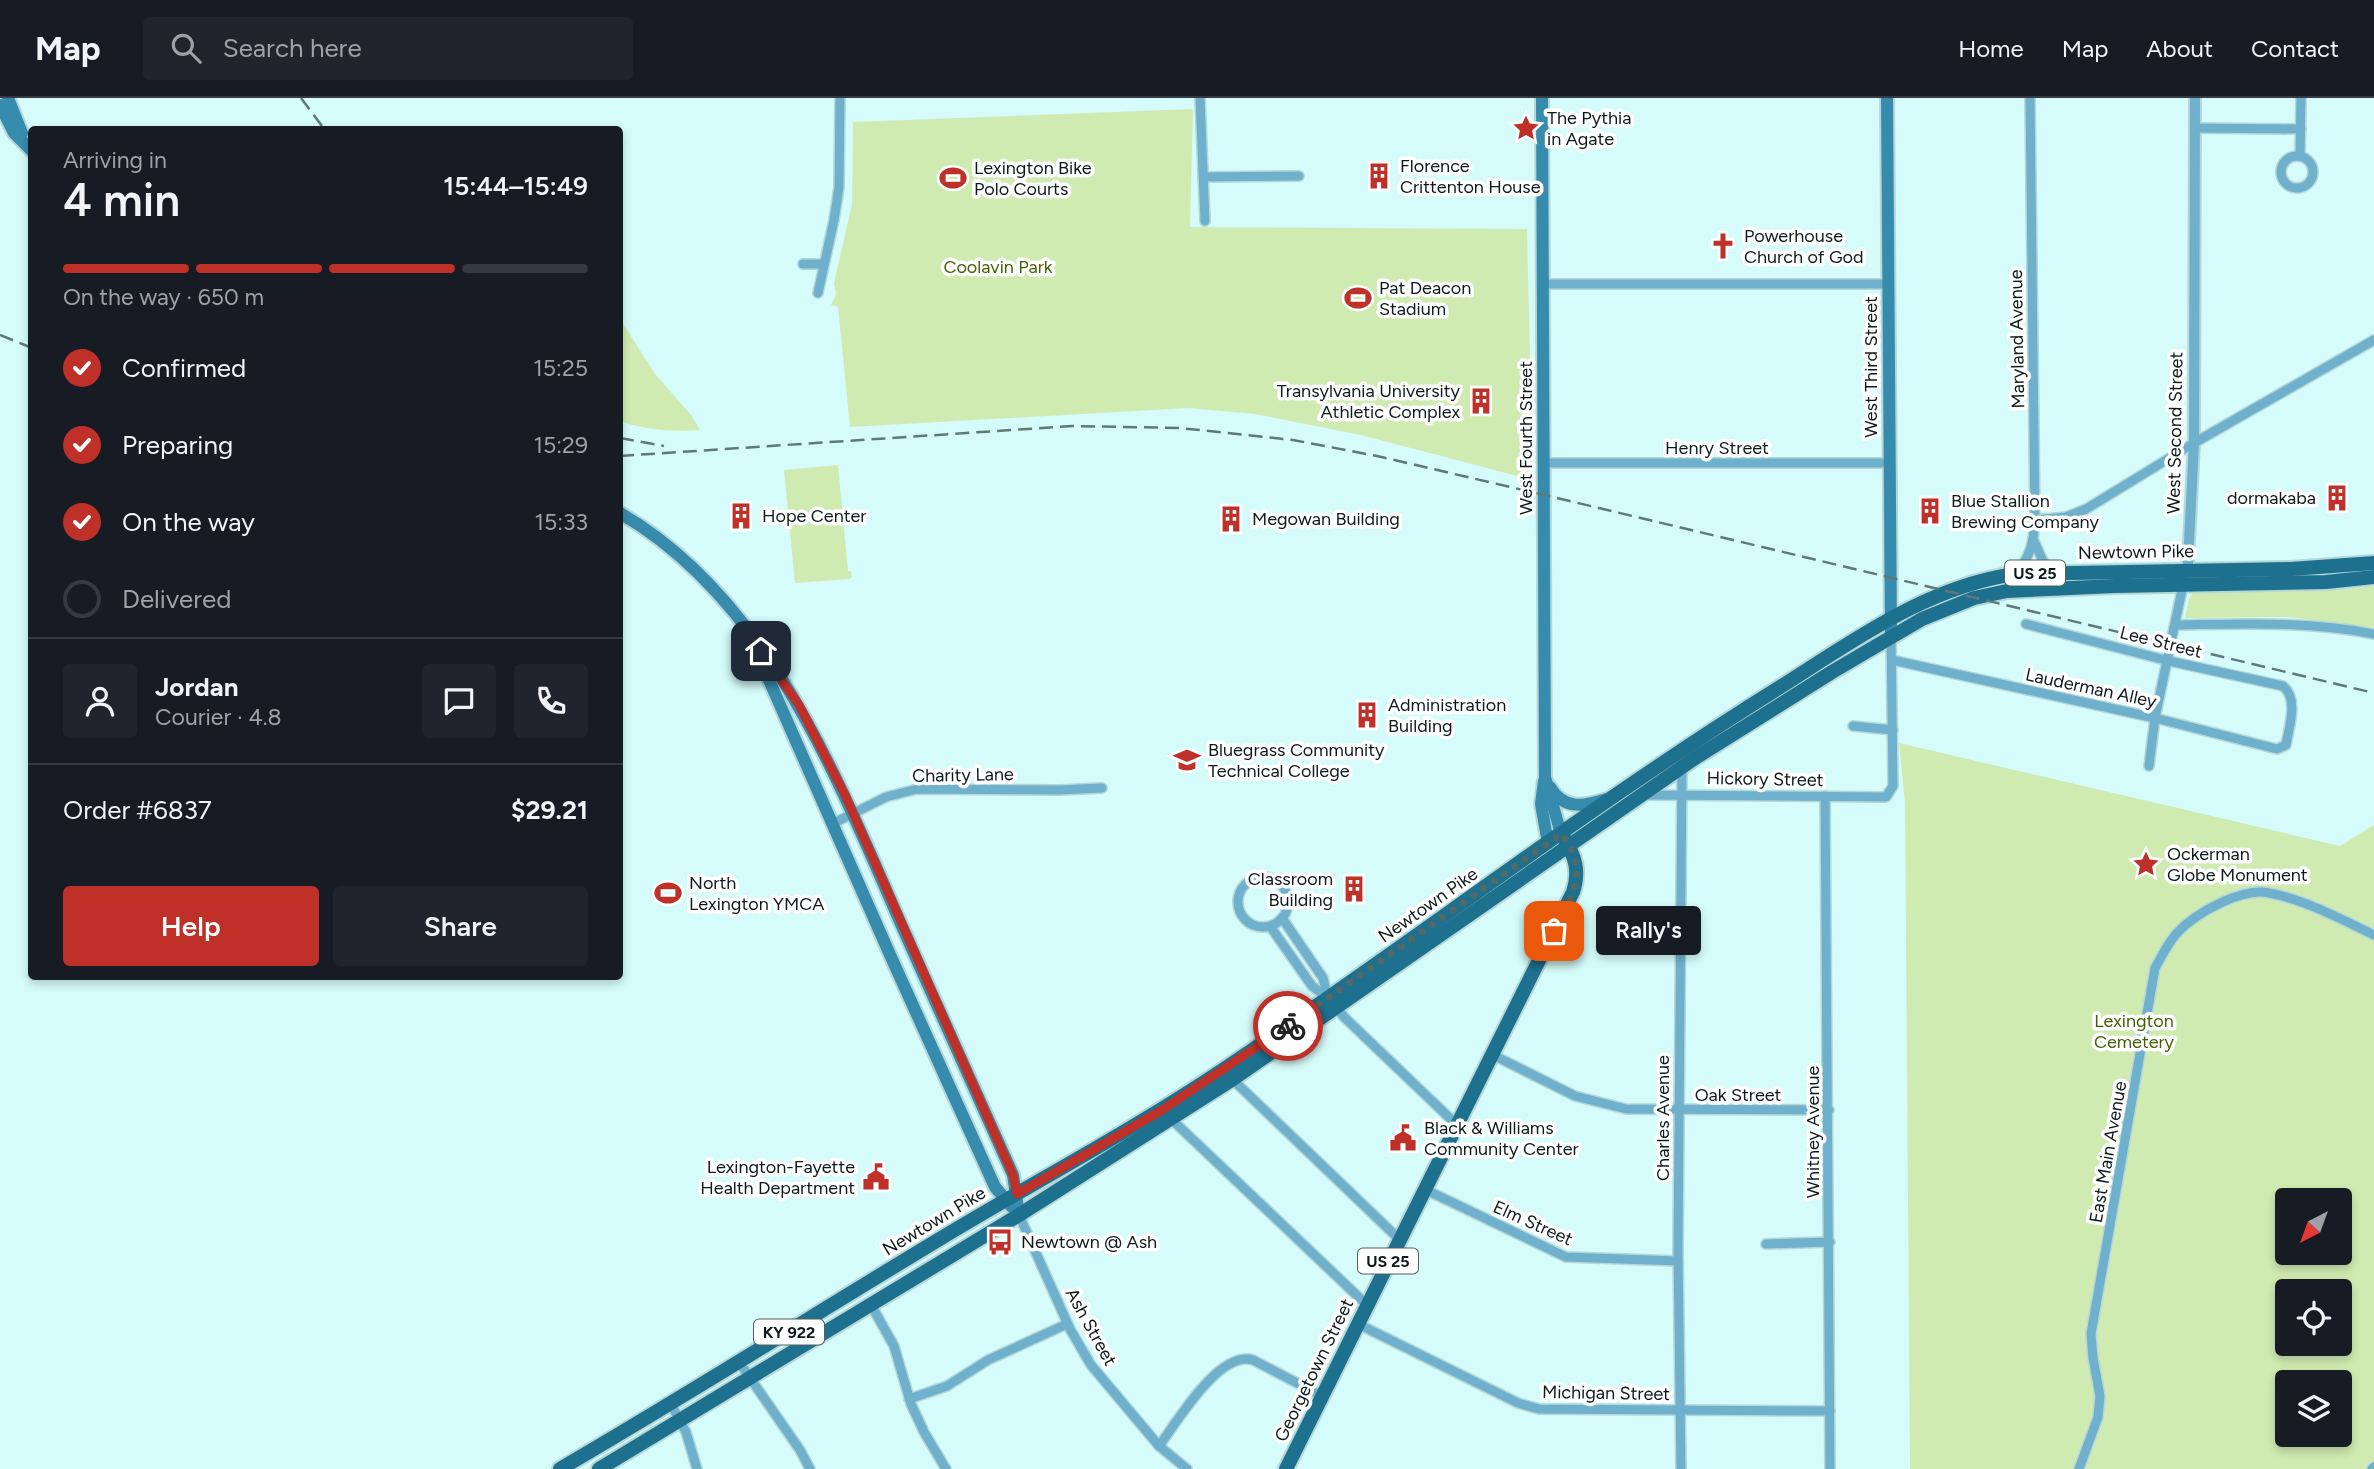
<!DOCTYPE html>
<html lang="en">
<head>
<meta charset="utf-8">
<style>
  body { margin:0; font-family:Figtree,sans-serif; background:#20242c; color:#f1f3f6; height:100vh; display:flex; flex-direction:column; font-size:26px; white-space:nowrap }
  * { box-sizing:border-box; margin:0 }
  p { font-size:23px; color:#9ea1a6 }
  .icon { flex:none; width:38px; height:38px; fill:none; stroke:currentColor; stroke-width:2; stroke-linecap:round; stroke-linejoin:round }
  .map { position:relative; flex:1; overflow:hidden }
  .panel { position:absolute; left:28px; top:28px; width:595px; height:854px; display:flex; flex-direction:column; background:#171b24; border-radius:7px; box-shadow:0 4px 10px #0003 }
  .panel>* { flex:none }
  .needle { width:46px; rotate:221deg }
  .tools { position:absolute; left:2275px; top:1090px; display:grid; gap:14px }
  .tools a { display:grid; place-items:center; width:77px; height:77px; border-radius:7px; background:#171b24; box-shadow:0 4px 10px #0003; font-size:35px }
  .pin { position:absolute; display:grid; place-items:center; width:60px; height:60px; color:#fff; margin:-30px; border-radius:14px; box-shadow:0 4px 10px #0006 }
  .courier { position:absolute; display:grid; place-items:center; width:70px; height:70px; margin:-35px; border:5px solid #bf3128; border-radius:50%; background:#fff; color:#222; box-shadow:0 2px 9px #0007 }
  .bubble { position:absolute; height:49px; border-radius:7px; background:#171b24; box-shadow:0 4px 10px #0003; font-size:23px; font-weight:600; line-height:49px; text-align:center }
  .overview em { font-style:normal; font-weight:600 }
  .overview div { display:flex; flex-direction:column-reverse }
  .overview { display:flex; align-items:center; justify-content:space-between; height:119px; padding:0 35px }
  h1 { font-size:46px; font-weight:600; line-height:52px }
  .bar { display:grid; grid-template-columns:repeat(4,1fr); gap:10px 7px; align-content:center; height:84px; padding:0 35px }
  .bar i { height:9px; border-radius:5px; background:#363941 }
  .bar .on { background:#bf3128 }
  .bar p { grid-column:span 4 }
  .line { display:flex; align-items:center; gap:18px; padding:0 35px; border-top:2px solid #363941 }
  .line div { flex:1 }
  .round { display:grid; place-items:center; flex:none; width:74px; height:74px; border-radius:7px; background:#20242c }
  ol { padding:0 35px; list-style:none }
  li { display:flex; align-items:center; gap:21px; height:77px }
  li p { margin-inline-start:auto }
  li .icon { padding:7px; border-radius:50%; background:#bf3128; color:#fff; stroke-width:4 }
  li:last-child { color:#9ea1a6 }
  li i { width:38px; height:38px; border:4px solid #363941; border-radius:50% }
  .button { display:flex; gap:14px; margin-top:auto; padding:14px 35px }
  .button a { flex:1; height:80px; border-radius:7px; background:#bf3128; color:#fff; font-size:28px; font-weight:600; line-height:80px; text-align:center }
  .button a+a { background:#20242c; color:#f1f3f6 }
  header { display:flex; align-items:center; gap:42px; box-sizing:border-box; height:98px; padding:0 35px; background:#171b24; border-bottom:2px solid #363941 }
  header strong { font-size:33px }
  nav { display:flex; gap:38px; margin-inline-start:auto; font-size:24px }
  .search { width:490px; height:63px; background:#20242c; display:flex; align-items:center; gap:18px; box-sizing:border-box; padding:0 24px; border-radius:7px; color:#9ea1a6; font-size:26px }
  .map>svg:first-child { display:block }
</style>
</head>
<body>
<header>
<strong>Map</strong>
<div class="search"><svg class="icon" aria-label="search" viewBox="0 0 24 24"><circle cx="10" cy="10" r="6"/><path d="M15 15l6 6"/></svg>Search here</div>
<nav><a>Home</a><a>Map</a><a>About</a><a>Contact</a></nav>
</header>
<div class="map">
<svg width="2374" height="1371" viewBox="0 0 2374 1371">
  <rect width="100%" height="100%" fill="#d5fcfb"/>
  <g fill="#d0ebb1" fill-rule="evenodd">
    <path d="M1193 11 1190 129 1527 131 1533 382 1361 337 1255 316 1188 310 850 329 838 209 831 207 836 196 834 185 852 106 853 24Z"/>
    <path d="M620 221 655 276 691 317 700 332C674 334 644 332 620 323Z"/>
    <path d="M838 367 848 473H851L852 479 849 481 795 485 784 372Z"/>
    <path d="M2374 488V530L2287 519 2185 520 2189 500 2194 494 2351 491Z"/>
    <path d="M1899 645 2340 748 2374 727V1371H1910L1905 705ZM2287 1102H2340V1155H2287ZM2287 1194H2340V1246H2287ZM2287 1284H2340V1337H2287Z"/>
  </g>
  <g fill="none" stroke-linecap="round" stroke-linejoin="round">
    <g stroke="#b5d8d7" stroke-width="12">
      <g id="minor">
        <path d="M1200 0 1205 123"/>
        <path d="M2196 30 2301 31"/>
        <path d="M2300 58 2301 0"/>
        <circle cx="2297" cy="74" r="16"/>
        <path d="M1205 79 1299 78"/>
        <path d="M803 166H824"/>
        <path d="M1542 186H1888"/>
        <path d="M818 195 834 122 839 89 840 0"/>
        <path d="M1544 365H1890"/>
        <path d="M2035 422 2066 419 2086 411 2194 345 2374 242"/>
        <path d="M2034 443 2043 463 2053 475"/>
        <path d="M2016 476C2030 459 2034 444 2035 422L2030 0"/>
        <path d="M2176 527C2242 526 2308 523 2374 536"/>
        <path d="M1892 562 2155 620 2277 651 2286 647C2289 629 2299 601 2283 588L2169 563 2026 526"/>
        <path d="M1853 628 1893 632"/>
        <path d="M2149 668 2155 620 2183 487"/>
        <path d="M1645 697 1886 699 1893 688 1891 538"/>
        <path d="M1825 698 1830 1371"/>
        <path d="M832 726 886 699 917 691 1060 692 1102 690"/>
        <circle cx="1263" cy="804" r="25"/>
        <path d="M1282 820 1323 880 1328 900"/>
        <path d="M1270 828 1312 888 1328 900 1345 920 1457 1027"/>
        <path d="M1491 956 1575 998 1626 1011 1829 1012"/>
        <path d="M1231 980 1399 1141"/>
        <path d="M1168 1018 1367 1207"/>
        <path d="M1424 1091 1566 1159 1678 1163"/>
        <path d="M1019 1117 1070 1231 1091 1267 1159 1348 1187 1371"/>
        <path d="M1766 1146 1830 1144"/>
        <path d="M870 1205 894 1248 911 1306 924 1334 946 1371"/>
        <path d="M1358 1226 1518 1305 1539 1311 1830 1313"/>
        <path d="M739 1264 800 1352 810 1371"/>
        <path d="M909 1301 947 1288 988 1262 1067 1226"/>
        <path d="M671 1306 686 1334 697 1371"/>
        <path d="M1159 1348C1177 1324 1219 1252 1253 1262L1322 1298"/>
        <path d="M1681 1371 1678 1153 1682 668"/>
        <path d="M2079 1371 2098 1319 2100 1298 2093 1260 2091 1236 2095 1213 2155 870C2162 858 2168 844 2178 834 2196 815 2242 789 2269 795 2303 801 2343 822 2374 837"/>
        <path d="M2372 1371 2374 1369"/>
      </g>
    </g>
    <g stroke="#b5d8d7" stroke-width="14">
      <path id="tertiary" d="M2185 480 2188 464 2194 345 2195 0"/>
    </g>
    <g stroke="#b5d8d7" stroke-width="16">
      <g id="secondary">
        <path d="M8 0 22 35"/>
        <path d="M1542 0 1545 679 1561 736"/>
        <path d="M1887 0 1891 538"/>
        <path d="M0 7 14 35 32 53"/>
        <path d="M620 415C767 500 836 677 901 826 938 910 976 994 1013 1077L1019 1117"/>
        <path d="M758 557 891 859 995 1089 1012 1109"/>
        <path d="M1544 683 1541 706 1548 745"/>
        <path d="M1550 689C1564 713 1585 708 1607 701"/>
      </g>
    </g>
    <g stroke="#b5d8d7" stroke-width="18">
      <g id="primary">
        <path d="M560 1371C689 1296 815 1216 943 1139 1036 1083 1133 1032 1224 971 1410 847 1587 709 1777 591 1852 544 1925 489 2015 476L2291 471 2374 465"/>
        <path d="M599 1371 1019 1117 1233 981 1695 660 1832 574 1922 521 1974 500 2007 493 2115 488 2326 484 2374 479"/>
        <path d="M1286 1371 1573 794C1580 773 1575 758 1564 740"/>
      </g>
    </g>
    <use href="#minor" stroke="#6fb0cd" stroke-width="9"/>
    <use href="#tertiary" stroke="#6fb0cd" stroke-width="10"/>
    <use href="#secondary" stroke="#378cae" stroke-width="12"/>
    <use href="#primary" stroke="#1e708f" stroke-width="14"/>
    <g stroke="#607978" stroke-width="2.5" stroke-dasharray="14 7" stroke-linecap="butt">
      <path d="M301 0 325 32"/>
      <path d="M0 237 32 250"/>
      <path d="M620 340 664 348"/>
      <path d="M620 358 1072 328 1180 330 1293 342 1377 358 1536 395 2374 595"/>
    </g>
  </g>
  <g fill="none" stroke-linecap="round" stroke-linejoin="round">
    <path stroke="#526968" stroke-width="7" stroke-dasharray="0 12.6" d="M1288 928 1561 736C1566 743 1573 752 1575 760 1582 786 1565 810 1554 833"/>
    <path stroke="#bf3128" stroke-width="9" d="M761 553 799 607 845 697 1013 1077 1017 1096 1162 1012 1288 928"/>
  </g>
  <defs>
    <g id="sight-bare" transform="scale(2.1)"><path d="M0-6L1.8-2.2L6-1.7L2.9 1.2L3.7 5.4L0 3.3L-3.7 5.4L-2.9 1.2L-6-1.7L-1.8-2.2Z" fill="#bf3128" stroke="#fff" stroke-width="2.5" paint-order="stroke"/></g>
    <g id="building-bare" transform="scale(2.1)"><path d="M-4-6H4V6H1V3H-1V6H-4ZM-2.5-4.3h1.7v1.8h-1.7ZM.8-4.3h1.7v1.8H.8ZM-2.5-1h1.7V.8h-1.7ZM.8-1h1.7V.8H.8Z" fill="#bf3128" stroke="#fff" stroke-width="2.5" paint-order="stroke"/></g>
    <g id="stadium-bare" transform="scale(2.1)"><path d="M0-5a6.5 5 0 1 0 0 10a6.5 5 0 1 0 0-10ZM-3.5-1.8h7v3.6h-7Z" fill="#bf3128" stroke="#fff" stroke-width="2.5" paint-order="stroke"/></g>
    <g id="church-bare" transform="scale(2.1)"><path d="M-1.2-6h2.4v3.5h3.3v2.4h-3.3V6h-2.4V-.1h-3.3v-2.4h3.3Z" fill="#bf3128" stroke="#fff" stroke-width="2.5" paint-order="stroke"/></g>
    <g id="university-bare" transform="scale(2.1)"><path d="M0-5L7-2L0 1L-7-2ZM-4 1L0 2.5L4 1V4Q0 6-4 4Z" fill="#bf3128" stroke="#fff" stroke-width="2.5" paint-order="stroke"/></g>
    <g id="civic-bare" transform="scale(2.1)"><path d="M-.6-6.5H3V-4.5H.6V-3L4-1V1h2V6H-6V1h2V-1L-.6-3ZM-1.2 2.5V6h2.4V2.5Z" fill="#bf3128" stroke="#fff" stroke-width="2.5" paint-order="stroke"/></g>
    <g id="bus-bare" transform="scale(2.1)"><path d="M-5-6H5V4H4V6H2V4H-2V6H-4V4H-5ZM-3.5-4V0h7V-4ZM-3.5 1.2v1.5H-2V1.2ZM2 1.2v1.5H3.5V1.2Z" fill="#bf3128" stroke="#fff" stroke-width="2.5" paint-order="stroke"/></g>
  </defs>
  <g fill-rule="evenodd">
    <use href="#sight-bare" x="1526" y="30"/>
    <use href="#building-bare" x="1379" y="78"/>
    <use href="#stadium-bare" x="953" y="80"/>
    <use href="#church-bare" x="1723" y="148"/>
    <use href="#stadium-bare" x="1358" y="200"/>
    <use href="#building-bare" x="1481" y="303"/>
    <use href="#building-bare" x="2337" y="400"/>
    <use href="#building-bare" x="1930" y="413"/>
    <use href="#building-bare" x="741" y="418"/>
    <use href="#building-bare" x="1231" y="421"/>
    <use href="#building-bare" x="1367" y="617"/>
    <use href="#university-bare" x="1187" y="662"/>
    <use href="#sight-bare" x="2146" y="766"/>
    <use href="#building-bare" x="1354" y="791"/>
    <use href="#stadium-bare" x="668" y="795"/>
    <use href="#civic-bare" x="1403" y="1040"/>
    <use href="#civic-bare" x="876" y="1079"/>
    <use href="#bus-bare" x="1000" y="1144"/>
  </g>
  <g text-anchor="middle" stroke-width="7" stroke-linejoin="round" paint-order="stroke">
    <g fill="#fff" stroke="#545f5e" stroke-width="2">
      <rect x="2005" y="462.5" width="60" height="25" rx="5"/>
      <rect x="1358" y="1150.5" width="60" height="25" rx="5"/>
      <rect x="754" y="1221.5" width="70" height="25" rx="5"/>
    </g>
    <g font-size="16" font-weight="bold" fill="#0b1a19">
      <text x="2035" y="481">US 25</text>
      <text x="1388" y="1169">US 25</text>
      <text x="789" y="1240">KY 922</text>
    </g>
    <g font-size="18" fill="#0b1a19" stroke="#fff" text-anchor="start">
      <text x="1547" y="26">The Pythia<tspan x="1547" dy="21">in Agate</tspan></text>
      <text x="1400" y="74">Florence<tspan x="1400" dy="21">Crittenton House</tspan></text>
      <text x="974" y="76">Lexington Bike<tspan x="974" dy="21">Polo Courts</tspan></text>
      <text x="1744" y="144">Powerhouse<tspan x="1744" dy="21">Church of God</tspan></text>
      <text x="1379" y="196">Pat Deacon<tspan x="1379" dy="21">Stadium</tspan></text>
      <text x="1460" y="299" text-anchor="end">Transylvania University<tspan x="1460" dy="21">Athletic Complex</tspan></text>
      <text x="2316" y="406" text-anchor="end">dormakaba</text>
      <text x="1951" y="409">Blue Stallion<tspan x="1951" dy="21">Brewing Company</tspan></text>
      <text x="762" y="424">Hope Center</text>
      <text x="1252" y="427">Megowan Building</text>
      <text x="1388" y="613">Administration<tspan x="1388" dy="21">Building</tspan></text>
      <text x="1208" y="658">Bluegrass Community<tspan x="1208" dy="21">Technical College</tspan></text>
      <text x="2167" y="762">Ockerman<tspan x="2167" dy="21">Globe Monument</tspan></text>
      <text x="1333" y="787" text-anchor="end">Classroom<tspan x="1333" dy="21">Building</tspan></text>
      <text x="689" y="791">North<tspan x="689" dy="21">Lexington YMCA</tspan></text>
      <text x="1424" y="1036">Black &amp; Williams<tspan x="1424" dy="21">Community Center</tspan></text>
      <text x="855" y="1075" text-anchor="end">Lexington-Fayette<tspan x="855" dy="21">Health Department</tspan></text>
      <text x="1021" y="1150">Newtown @ Ash</text>
    </g>
    <g font-size="18" fill="#436205" stroke="#fff">
      <text x="998" y="175">Coolavin Park</text>
      <text x="2134" y="929">Lexington<tspan x="2134" dy="21">Cemetery</tspan></text>
    </g>
    <g font-size="18" fill="#0b1a19" stroke="#fff">
      <text transform="translate(2017 241) rotate(-91)" y="6">Maryland Avenue</text>
      <text transform="translate(1871 269) rotate(-90)" y="6">West Third Street</text>
      <text transform="translate(2175 335) rotate(-89)" y="6">West Second Street</text>
      <text transform="translate(1526 340) rotate(-90)" y="6">West Fourth Street</text>
      <text x="1717" y="356">Henry Street</text>
      <text transform="translate(2136 454) rotate(-1)" y="6">Newtown Pike</text>
      <text transform="translate(2161 544) rotate(14)" y="6">Lee Street</text>
      <text transform="translate(2091 590) rotate(12)" y="6">Lauderman Alley</text>
      <text transform="translate(963 677) rotate(-1)" y="6">Charity Lane</text>
      <text transform="translate(1765 681) rotate(1)" y="6">Hickory Street</text>
      <text transform="translate(1428 807) rotate(-35)" y="6">Newtown Pike</text>
      <text x="1738" y="1003">Oak Street</text>
      <text transform="translate(1663 1020) rotate(-90)" y="6">Charles Avenue</text>
      <text transform="translate(1813 1034) rotate(-90)" y="6">Whitney Avenue</text>
      <text transform="translate(2108 1054) rotate(-80)" y="6">East Main Avenue</text>
      <text transform="translate(934 1123) rotate(-31)" y="6">Newtown Pike</text>
      <text transform="translate(1533 1125) rotate(24)" y="6">Elm Street</text>
      <text transform="translate(1091 1229) rotate(61)" y="6">Ash Street</text>
      <text transform="translate(1314 1272) rotate(-64)" y="6">Georgetown Street</text>
      <text transform="translate(1606 1295) rotate(1)" y="6">Michigan Street</text>
    </g>
  </g>
</svg>
<div class="tools">
<a><svg class="needle" viewBox="-14 -14 28 28"><path d="M0-13l5 13h-10z" fill="#e53935"/><path d="M0 13l5-13h-10z" fill="#9ea1a6"/></svg></a>
<a><svg class="icon" aria-label="locate" viewBox="0 0 24 24"><circle cx="12" cy="12" r="6"/><path d="M12 2v4M12 18v4M2 12h4M18 12h4"/></svg></a>
<a><svg class="icon" aria-label="layers" viewBox="0 0 24 24"><path d="M12 4l9 5-9 5-9-5zM3 14l9 5 9-5"/></svg></a>
</div>
<div class="pin" style="left:1554px;top:833px;background:#ea580c"><svg class="icon" aria-label="bag" viewBox="0 0 24 24"><path d="M5 8h14l-1 12H6zM9 8a3 3 0 0 1 6 0"/></svg></div>
<div class="pin" style="left:761px;top:553px;background:#1f2937"><svg class="icon" aria-label="home" viewBox="0 0 24 24"><path d="M3 11l9-7 9 7M6 9v11h12V9"/></svg></div>
<div class="courier" style="left:1288px;top:928px"><svg class="icon" aria-label="bike" viewBox="0 0 24 24"><circle cx="6" cy="16" r="4"/><circle cx="18" cy="16" r="4"/><path d="M6 16l4-8h5l3 8M10 8l3 8H6M13 5h3"/></svg></div>
<div class="bubble" style="left:1596px;top:808px;width:105px">Rally's</div>
<section class="panel">
<div class="overview"><div><h1>4 min</h1><p>Arriving in</p></div><em>15:44–15:49</em></div>
<div class="bar"><i class="on"></i><i class="on"></i><i class="on"></i><i></i><p>On the way · 650 m</p></div>
<ol>
<li><svg class="icon" aria-label="check" viewBox="0 0 24 24"><path d="M5 12l5 5 9-10"/></svg>Confirmed<p>15:25</p></li>
<li><svg class="icon" aria-label="check" viewBox="0 0 24 24"><path d="M5 12l5 5 9-10"/></svg>Preparing<p>15:29</p></li>
<li><svg class="icon" aria-label="check" viewBox="0 0 24 24"><path d="M5 12l5 5 9-10"/></svg>On the way<p>15:33</p></li>
<li><i></i>Delivered</li>
</ol>
<div class="line" style="height:126px"><a class="round"><svg class="icon" aria-label="person" viewBox="0 0 24 24"><circle cx="12" cy="8" r="4"/><path d="M4 21q1-7 8-7t8 7"/></svg></a><div><b>Jordan</b><p>Courier · 4.8</p></div><a class="round"><svg class="icon" aria-label="chat" viewBox="0 0 24 24"><path d="M4 5h16v11H9l-5 4z"/></svg></a><a class="round"><svg class="icon" aria-label="phone" viewBox="0 0 24 24"><path d="M5 4h4l2 5-3 2q2 4 5 5l2-3 5 2v4C11 20 4 13 5 4z"/></svg></a></div>
<div class="line" style="height:91px"><div>Order #6837</div><b>$29.21</b></div>
<div class="button"><a>Help</a><a>Share</a></div>
</section>
</div>
</body>
</html>
